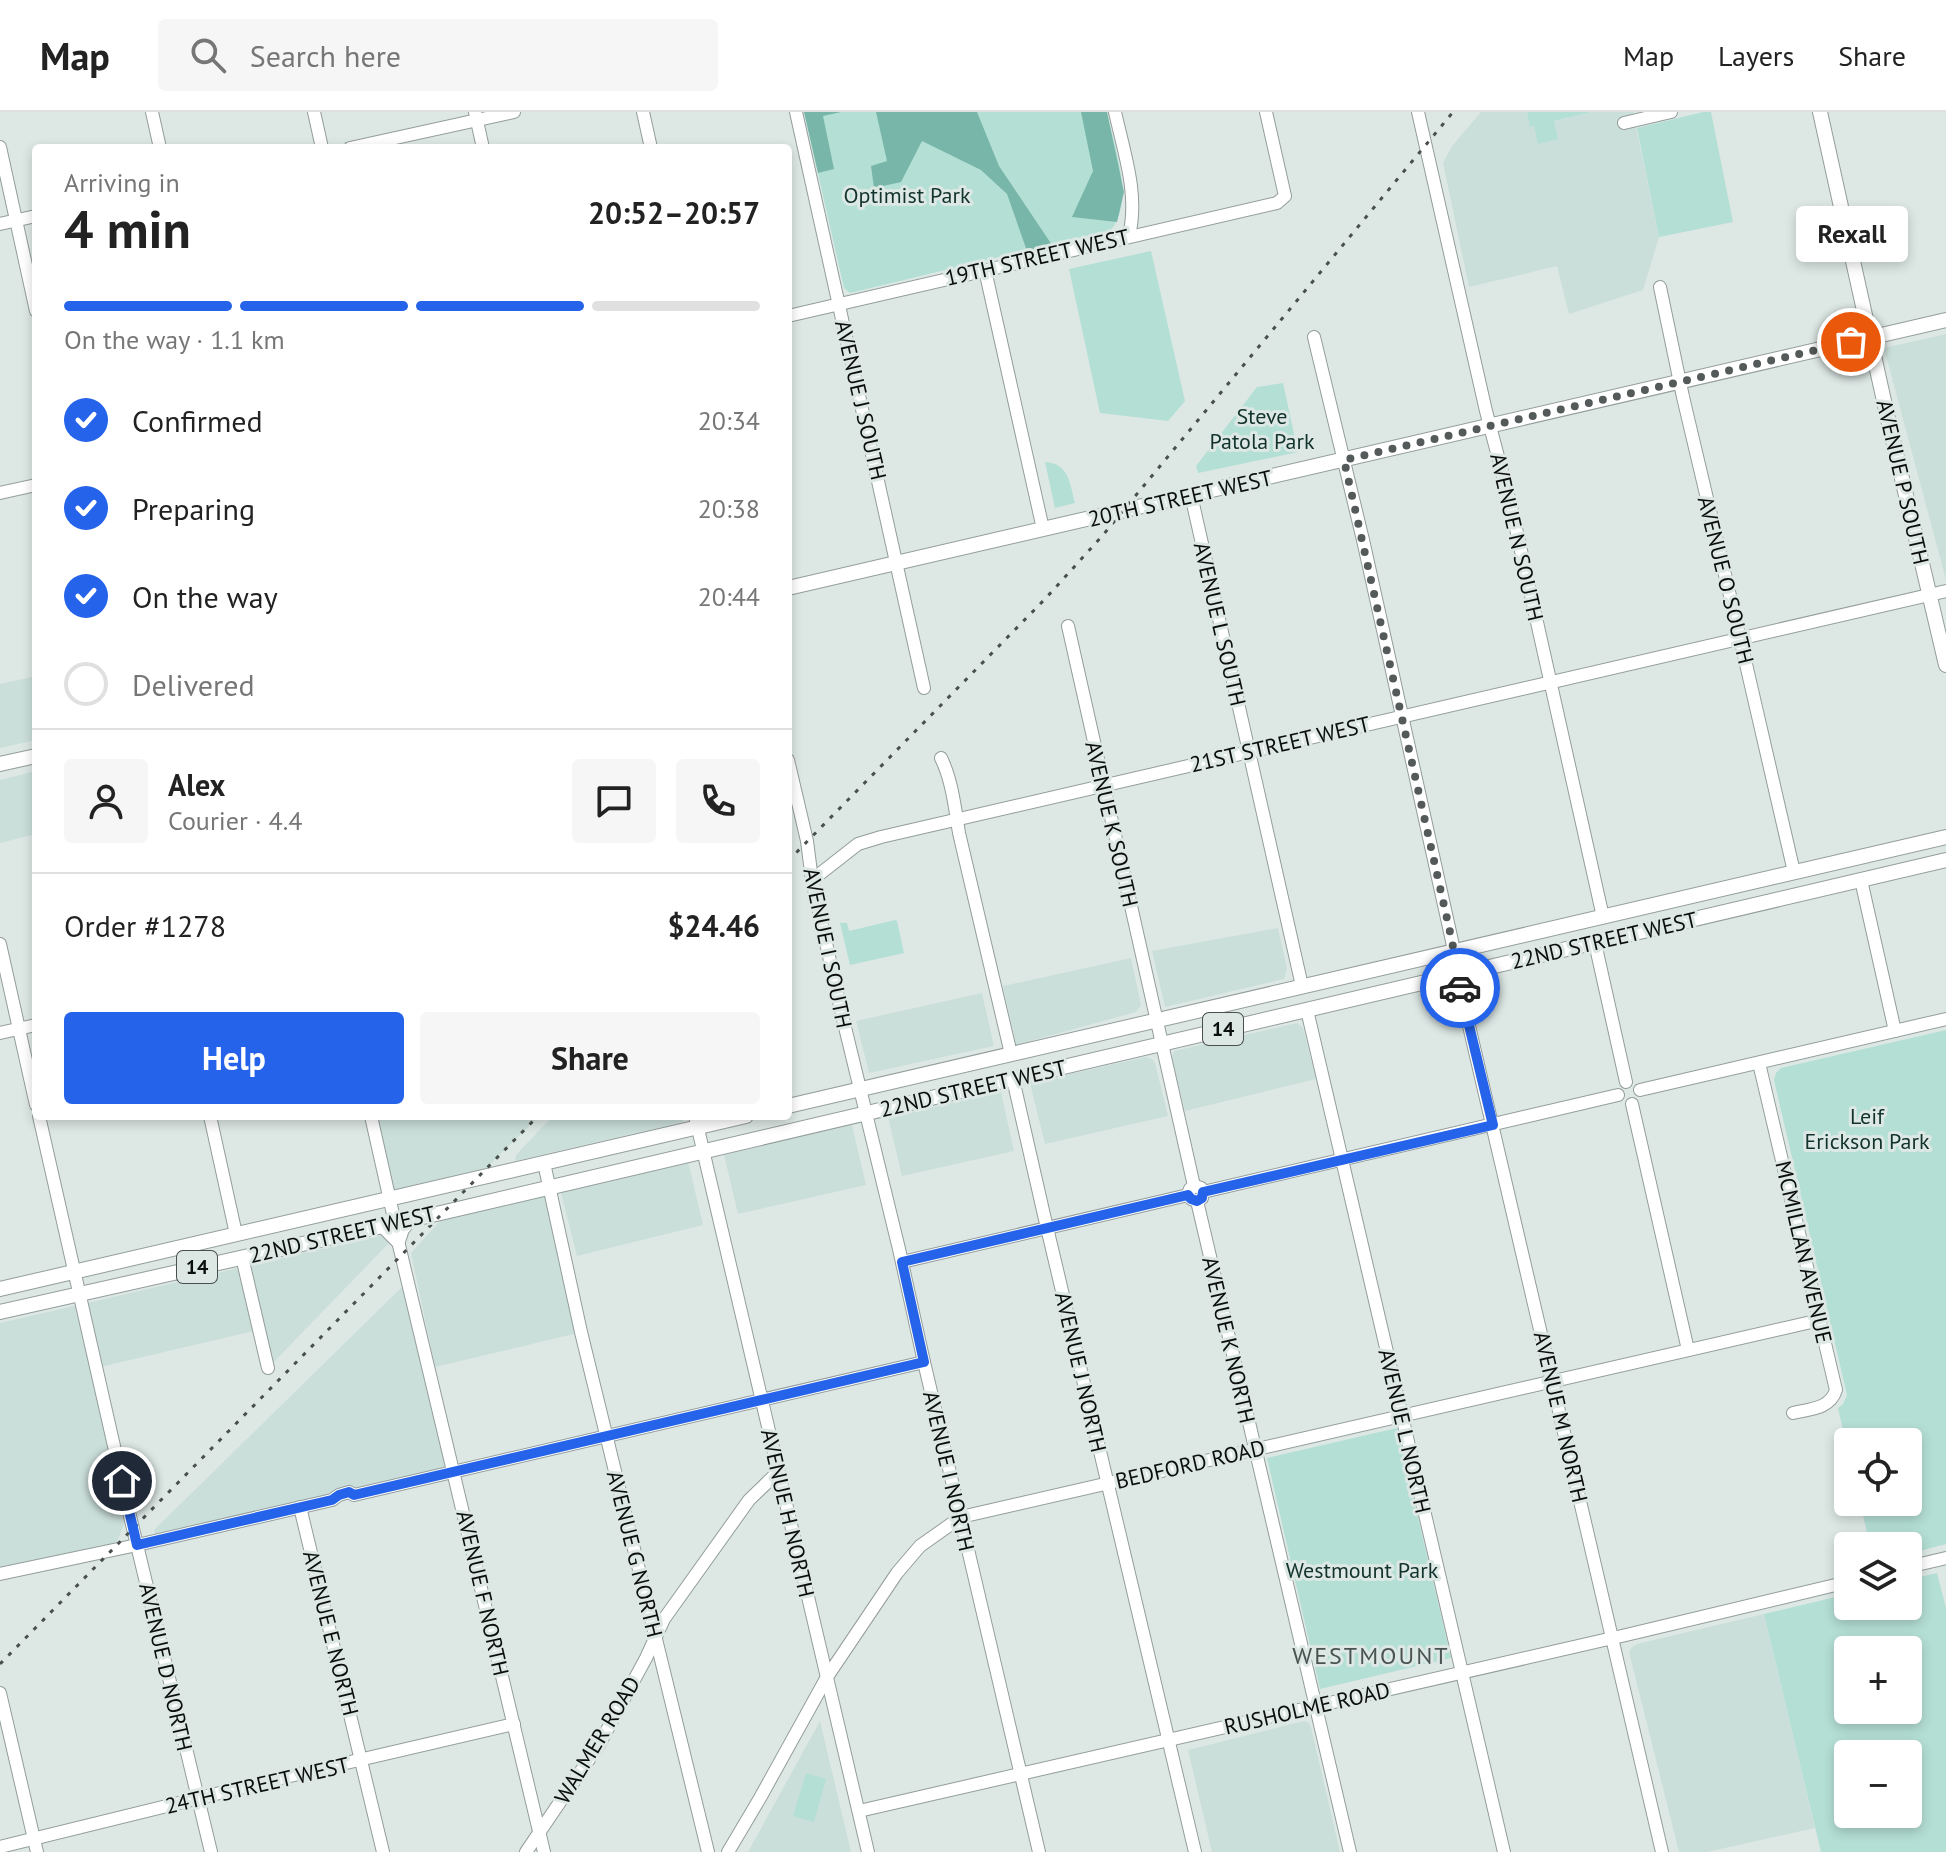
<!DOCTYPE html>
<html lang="en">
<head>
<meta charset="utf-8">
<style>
  body { margin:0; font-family:"PT Sans",sans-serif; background:#f6f6f6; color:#222; height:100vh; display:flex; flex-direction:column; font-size:30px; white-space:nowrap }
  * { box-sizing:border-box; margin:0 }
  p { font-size:26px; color:#767676 }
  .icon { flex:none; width:44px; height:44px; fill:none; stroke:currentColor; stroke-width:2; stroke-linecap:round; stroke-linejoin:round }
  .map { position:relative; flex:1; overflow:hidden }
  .panel { position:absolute; left:32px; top:32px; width:760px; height:976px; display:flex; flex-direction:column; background:#fff; border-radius:8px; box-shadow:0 4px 12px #0003 }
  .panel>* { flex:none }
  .tools { position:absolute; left:1834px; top:1316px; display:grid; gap:16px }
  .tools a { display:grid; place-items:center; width:88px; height:88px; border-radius:8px; background:#fff; box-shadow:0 4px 12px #0003; font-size:40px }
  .pin { position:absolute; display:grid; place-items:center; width:68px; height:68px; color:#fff; margin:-34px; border:4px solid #fff; border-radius:50%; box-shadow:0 2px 8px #0007 }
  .courier { position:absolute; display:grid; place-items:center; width:80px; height:80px; margin:-40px; border:6px solid #2563eb; border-radius:50%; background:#fff; color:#222; box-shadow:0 2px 10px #0007 }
  .bubble { position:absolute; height:56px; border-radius:8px; background:#fff; box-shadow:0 4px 12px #0003; font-size:26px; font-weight:700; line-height:56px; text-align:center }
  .headline em { font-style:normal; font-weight:700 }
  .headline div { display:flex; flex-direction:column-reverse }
  .headline { display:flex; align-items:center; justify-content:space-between; height:136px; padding:0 32px }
  h1 { font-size:52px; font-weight:700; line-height:60px }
  .bar { display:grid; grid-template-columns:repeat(4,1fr); gap:12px 8px; align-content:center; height:96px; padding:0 32px }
  .bar i { height:10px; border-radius:6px; background:#e0e0e0 }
  .bar .on { background:#2563eb }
  .bar p { grid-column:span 4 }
  .line { display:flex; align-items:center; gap:20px; padding:0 32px; border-top:2px solid #e0e0e0 }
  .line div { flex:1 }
  .round { display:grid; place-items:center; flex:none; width:84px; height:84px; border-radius:8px; background:#f6f6f6 }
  ol { padding:0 32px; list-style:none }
  li { display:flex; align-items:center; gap:24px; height:88px }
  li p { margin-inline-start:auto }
  li .icon { padding:8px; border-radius:50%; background:#2563eb; color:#fff; stroke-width:4 }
  li:last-child { color:#767676 }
  li i { width:44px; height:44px; border:4px solid #e0e0e0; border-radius:50% }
  .action { display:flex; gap:16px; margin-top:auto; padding:16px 32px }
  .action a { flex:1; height:92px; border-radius:8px; background:#2563eb; color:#fff; font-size:32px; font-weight:700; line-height:92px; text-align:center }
  .action a+a { background:#f6f6f6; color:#222 }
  header { display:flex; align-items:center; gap:48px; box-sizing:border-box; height:112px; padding:0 40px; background:#fff; border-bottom:2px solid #e0e0e0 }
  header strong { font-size:38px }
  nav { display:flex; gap:44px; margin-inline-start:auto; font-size:28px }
  .search { width:560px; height:72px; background:#f6f6f6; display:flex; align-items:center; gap:20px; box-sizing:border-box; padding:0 28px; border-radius:8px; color:#767676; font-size:30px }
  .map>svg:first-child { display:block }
</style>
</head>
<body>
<header>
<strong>Map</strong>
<div class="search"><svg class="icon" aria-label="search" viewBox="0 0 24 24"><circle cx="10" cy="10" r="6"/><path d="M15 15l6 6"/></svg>Search here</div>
<nav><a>Map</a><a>Layers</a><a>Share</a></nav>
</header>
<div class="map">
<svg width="1946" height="1740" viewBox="0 0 1946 1740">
  <rect width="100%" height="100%" fill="#dde8e5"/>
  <g fill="#cbdfda">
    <path d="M1481 0H1527L1531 15 1592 0H1633L1659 125 1643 178 1569 202 1557 154 1469 175 1443 51 1452 34Z"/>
    <path d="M1946 222V468L1884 236Z"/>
    <path d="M36 564V628L0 636V572Z"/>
    <path d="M36 659V722L0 731V668Z"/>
    <path d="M1278 816 1287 857 1284 867 1165 895 1152 839Z"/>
    <path d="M1131 846 1141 893 1136 900 1016 933 1003 874Z"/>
    <path d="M982 881 994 934 869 961 856 909Z"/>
    <path d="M1297 911 1303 916 1316 967 1185 999 1172 947 1174 939Z"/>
    <path d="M1146 945 1152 947 1155 951 1168 1004 1045 1032 1030 971Z"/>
    <path d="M1001 980 1014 1039 902 1064 888 1005Z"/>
    <path d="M372 1004H533L535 1008 476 1066 389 1086Z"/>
    <path d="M553 1004H682L683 1010 515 1049 516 1043Z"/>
    <path d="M852 1013 866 1073 738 1102 724 1043Z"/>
    <path d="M688 1049 703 1113 577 1144 561 1081 564 1078Z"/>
    <path d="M545 1084 578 1221 435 1255 411 1141 441 1108Z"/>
    <path d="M382 1123 389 1131 268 1256 258 1218 96 1256 129 1400 114 1437 0 1462V1211Z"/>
    <path d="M403 1174 447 1355 156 1426 154 1418Z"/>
    <path d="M1764 1502 1815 1716 1707 1740H1679L1629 1540 1632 1535 1637 1532Z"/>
    <path d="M820 1609 851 1740H748Z"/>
    <path d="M1304 1609 1309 1611 1311 1615 1340 1740H1212L1188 1638Z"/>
  </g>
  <g fill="#b4dfd5" fill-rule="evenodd">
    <path d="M804 0H1107C1114 35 1135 88 1111 118L850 181 844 176Z"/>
    <path d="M1527 0H1592L1554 9 1558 27 1538 32 1534 14 1530 15Z"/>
    <path d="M1703 0H1711L1733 110 1659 125 1637 16Z"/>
    <path d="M1151 139 1185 289 1168 309 1100 301 1069 157Z"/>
    <path d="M1283 271 1298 340 1198 361 1196 354 1257 275Z"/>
    <path d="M1045 350C1069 351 1070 372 1075 391L1055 396Z"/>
    <path d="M895 808 897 809 904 841 850 853 840 811H847L849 819Z"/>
    <path d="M1946 918V1432L1908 1442V1434H1870L1860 1390H1908V1330H1848V1340L1838 1296 1843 1292 1847 1283 1774 968 1776 961 1781 956Z"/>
    <path d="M1397 1316 1451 1546 1320 1577 1267 1346Z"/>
    <path d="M1937 1461 1946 1496V1740H1821L1764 1502 1848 1482V1494H1908V1468ZM1848 1538H1908V1598H1848ZM1848 1642H1908V1702H1848Z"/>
    <path d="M806 1661 826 1667 814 1710 793 1704Z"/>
  </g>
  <g fill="#77b6a8">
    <path d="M804 0H841L823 4 834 57 818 61Z"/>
    <path d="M876 0H977L999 54 1052 133 1027 139 1007 82 981 58 922 29 901 70 874 76 871 54 887 49Z"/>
    <path d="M1081 0H1107L1124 80 1117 110 1072 105 1093 59Z"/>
  </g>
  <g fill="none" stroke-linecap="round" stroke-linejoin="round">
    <g stroke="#939d9b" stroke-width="14">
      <g id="minor">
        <path d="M152 0 160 36"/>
        <path d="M314 0 322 36"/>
        <path d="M475 0 483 36"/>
        <path d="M643 0 651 36"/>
        <path d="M796 0 924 576"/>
        <path d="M1115 0C1124 41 1139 82 1129 124"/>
        <path d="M1418 0 1486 299 1511 394 1603 805"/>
        <path d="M1624 11 1671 0"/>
        <path d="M0 35 36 199"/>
        <path d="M350 36 514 0"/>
        <path d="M0 112 36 104"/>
        <path d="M985 158 1043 417"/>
        <path d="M1660 175 1683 285 1740 526 1794 760"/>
        <path d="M788 204 1277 91 1285 84 1266 0"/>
        <path d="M1314 225 1363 428 1452 829 1459 871 1662 1740"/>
        <path d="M0 381 36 373"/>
        <path d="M1191 383 1302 874"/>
        <path d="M1068 514 1194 1074"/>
        <path d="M941 646C952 668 955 696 959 721L1011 942"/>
        <path d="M788 648 807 729 812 768 843 907 899 1137 924 1250 1039 1740"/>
        <path d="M812 768 858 732 881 725 1946 479"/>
        <path d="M1861 768 1895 919"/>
        <path d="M1595 831 1626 970"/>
        <path d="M0 832 36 993"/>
        <path d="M1307 898 1504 1740"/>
        <path d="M0 921 36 913"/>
        <path d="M1759 951 1836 1278C1830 1297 1810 1297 1793 1301"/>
        <path d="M1013 967 1044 1103 1195 1740"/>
        <path d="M1640 978 1946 907"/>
        <path d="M1632 992 1688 1238"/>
        <path d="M39 1004 129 1400 211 1740"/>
        <path d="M210 1004 236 1122"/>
        <path d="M371 1004 395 1111"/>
        <path d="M695 1004 868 1740"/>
        <path d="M544 1051 581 1220 708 1740"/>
        <path d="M1203 1080 1201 1076 1195 1074 1190 1077 1188 1082 1191 1087 1197 1089 1202 1086 1203 1080 1618 983"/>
        <path d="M1197 1089 1350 1740"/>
        <path d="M398 1129 544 1740"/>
        <path d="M242 1145 268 1256"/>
        <path d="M902 1150 1188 1083"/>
        <path d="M300 1395 383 1740"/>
        <path d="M1908 1455 1946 1446"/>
        <path d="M0 1462 137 1433 332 1388 339 1383 349 1380 354 1383 924 1250"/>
        <path d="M0 1581 37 1740"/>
        <path d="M859 1699 1626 1523 1848 1470"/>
        <path d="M0 1735 277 1667 514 1612"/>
        <path d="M526 1740 600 1631 646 1546 664 1507 749 1388 778 1360"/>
        <path d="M728 1740 760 1686 827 1565 897 1461 920 1434 961 1405 1820 1208"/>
      </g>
    </g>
    <g stroke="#939d9b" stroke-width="16">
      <g id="major">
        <path d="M1820 0 1888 307 1946 553"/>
        <path d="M788 476 1946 208"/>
        <path d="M0 652 36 644"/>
        <path d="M788 994 1946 725"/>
        <path d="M383 1114 398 1129 402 1117 411 1107"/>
        <path d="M0 1177 746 1004"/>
        <path d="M0 1200 445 1100 1946 748"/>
      </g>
    </g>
    <use href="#minor" stroke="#fff" stroke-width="12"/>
    <use href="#major" stroke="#fff" stroke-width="14"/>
    <g stroke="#494f4d" stroke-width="3" stroke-dasharray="4 8" stroke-linecap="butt">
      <path d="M788 749 1046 486 1103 423 1453 0"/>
      <path d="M0 1552 538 1004"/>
    </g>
  </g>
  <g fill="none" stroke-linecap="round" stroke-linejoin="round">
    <path stroke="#545a59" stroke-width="8" stroke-dasharray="0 14.4" d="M1460 876 1452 829 1344 348 1851 230"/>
    <path stroke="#2563eb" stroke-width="10" d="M122 1369 137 1433 332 1388 339 1383 349 1380 354 1383 924 1250 902 1150 1188 1083 1191 1087 1197 1089 1202 1086 1203 1080 1493 1013 1460 876"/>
  </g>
  <g text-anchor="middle" stroke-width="6" stroke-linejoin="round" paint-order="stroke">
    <g fill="#dde8e5" stroke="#494f4e" stroke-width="2">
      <rect x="1203" y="901" width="40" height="32" rx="6"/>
      <rect x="177" y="1139" width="40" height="32" rx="6"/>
    </g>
    <g font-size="20" font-weight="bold" fill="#0a0e0d">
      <text x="1223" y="924">14</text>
      <text x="197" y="1162">14</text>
    </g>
    <g font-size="22" fill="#12322c" stroke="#dde8e5">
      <text x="907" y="91">Optimist Park</text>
      <text x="1262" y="312">Steve<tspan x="1262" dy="25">Patola Park</tspan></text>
      <text x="1867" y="1012">Leif<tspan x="1867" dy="25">Erickson Park</tspan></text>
      <text x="1362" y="1466">Westmount Park</text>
    </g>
    <g font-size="22" fill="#0a0e0d" stroke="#dde8e5">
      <text transform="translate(1037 145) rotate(-13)" y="8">19TH STREET WEST</text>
      <text transform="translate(861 288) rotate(77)" y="8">AVENUE J SOUTH</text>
      <text transform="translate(1903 370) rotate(77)" y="8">AVENUE P SOUTH</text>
      <text transform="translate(1180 386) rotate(-13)" y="8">20TH STREET WEST</text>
      <text transform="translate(1517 425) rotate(77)" y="8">AVENUE N SOUTH</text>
      <text transform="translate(1726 468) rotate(76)" y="8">AVENUE O SOUTH</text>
      <text transform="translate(1220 512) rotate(77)" y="8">AVENUE L SOUTH</text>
      <text transform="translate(1280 632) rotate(-13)" y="8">21ST STREET WEST</text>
      <text transform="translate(1112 712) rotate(77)" y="8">AVENUE K SOUTH</text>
      <text transform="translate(1604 828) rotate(-13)" y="8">22ND STREET WEST</text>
      <text transform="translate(828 836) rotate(78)" y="8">AVENUE I SOUTH</text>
      <text transform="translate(973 976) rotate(-13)" y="8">22ND STREET WEST</text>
      <text transform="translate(342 1122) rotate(-13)" y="8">22ND STREET WEST</text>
      <text transform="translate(1804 1140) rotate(77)" y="8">MCMILLAN AVENUE</text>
      <text transform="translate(1229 1228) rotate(77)" y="8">AVENUE K NORTH</text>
      <text transform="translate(1081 1260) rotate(77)" y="8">AVENUE J NORTH</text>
      <text transform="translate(1561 1305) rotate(77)" y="8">AVENUE M NORTH</text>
      <text transform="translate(1405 1319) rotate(77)" y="8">AVENUE L NORTH</text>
      <text transform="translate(1190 1352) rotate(-13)" y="8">BEDFORD ROAD</text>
      <text transform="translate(949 1359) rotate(77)" y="8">AVENUE I NORTH</text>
      <text transform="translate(788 1401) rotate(77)" y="8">AVENUE H NORTH</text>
      <text transform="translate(635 1442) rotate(76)" y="8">AVENUE G NORTH</text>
      <text transform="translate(483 1481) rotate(77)" y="8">AVENUE F NORTH</text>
      <text transform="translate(331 1521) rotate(76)" y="8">AVENUE E NORTH</text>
      <text transform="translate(166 1555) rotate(77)" y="8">AVENUE D NORTH</text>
      <text transform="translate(1307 1596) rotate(-13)" y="8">RUSHOLME ROAD</text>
      <text transform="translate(597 1628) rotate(-59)" y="8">WALMER ROAD</text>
      <text transform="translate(257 1673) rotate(-13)" y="8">24TH STREET WEST</text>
    </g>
    <g font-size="24" letter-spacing="2" fill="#495351" stroke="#dde8e5">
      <text x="1371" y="1552">WESTMOUNT</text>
    </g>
  </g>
</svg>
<div class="tools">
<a><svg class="icon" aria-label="locate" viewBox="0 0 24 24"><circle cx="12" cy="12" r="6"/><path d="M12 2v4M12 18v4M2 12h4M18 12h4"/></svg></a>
<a><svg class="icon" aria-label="layers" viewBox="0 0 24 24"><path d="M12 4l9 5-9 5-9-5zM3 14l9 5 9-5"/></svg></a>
<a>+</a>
<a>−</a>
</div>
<div class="pin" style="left:1851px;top:230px;background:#ea580c"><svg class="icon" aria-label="bag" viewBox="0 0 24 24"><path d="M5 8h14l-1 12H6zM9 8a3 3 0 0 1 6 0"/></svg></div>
<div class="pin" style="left:122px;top:1369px;background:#1f2937"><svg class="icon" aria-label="home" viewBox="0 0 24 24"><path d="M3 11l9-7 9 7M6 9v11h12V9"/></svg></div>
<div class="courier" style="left:1460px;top:876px"><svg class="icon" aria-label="car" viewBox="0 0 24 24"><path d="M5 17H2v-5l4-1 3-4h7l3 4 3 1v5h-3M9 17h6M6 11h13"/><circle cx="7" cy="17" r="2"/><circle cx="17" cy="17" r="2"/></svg></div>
<div class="bubble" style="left:1796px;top:94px;width:112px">Rexall</div>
<section class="panel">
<div class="headline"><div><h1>4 min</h1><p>Arriving in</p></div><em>20:52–20:57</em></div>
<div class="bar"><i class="on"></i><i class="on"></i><i class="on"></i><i></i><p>On the way · 1.1 km</p></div>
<ol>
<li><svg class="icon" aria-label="check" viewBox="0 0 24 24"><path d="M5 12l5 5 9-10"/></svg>Confirmed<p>20:34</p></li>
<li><svg class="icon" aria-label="check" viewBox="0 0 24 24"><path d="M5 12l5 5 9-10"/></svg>Preparing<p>20:38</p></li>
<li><svg class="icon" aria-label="check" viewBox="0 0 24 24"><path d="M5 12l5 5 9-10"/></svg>On the way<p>20:44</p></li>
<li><i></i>Delivered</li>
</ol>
<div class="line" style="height:144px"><a class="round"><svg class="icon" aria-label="person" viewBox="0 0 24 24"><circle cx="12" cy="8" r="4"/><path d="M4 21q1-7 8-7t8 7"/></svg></a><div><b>Alex</b><p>Courier · 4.4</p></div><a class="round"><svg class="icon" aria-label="chat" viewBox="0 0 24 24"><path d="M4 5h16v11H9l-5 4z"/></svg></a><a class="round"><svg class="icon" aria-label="phone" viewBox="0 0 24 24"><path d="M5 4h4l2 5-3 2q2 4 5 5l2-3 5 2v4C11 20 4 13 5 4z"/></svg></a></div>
<div class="line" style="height:104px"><div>Order #1278</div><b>$24.46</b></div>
<div class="action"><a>Help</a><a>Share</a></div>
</section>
</div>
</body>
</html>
